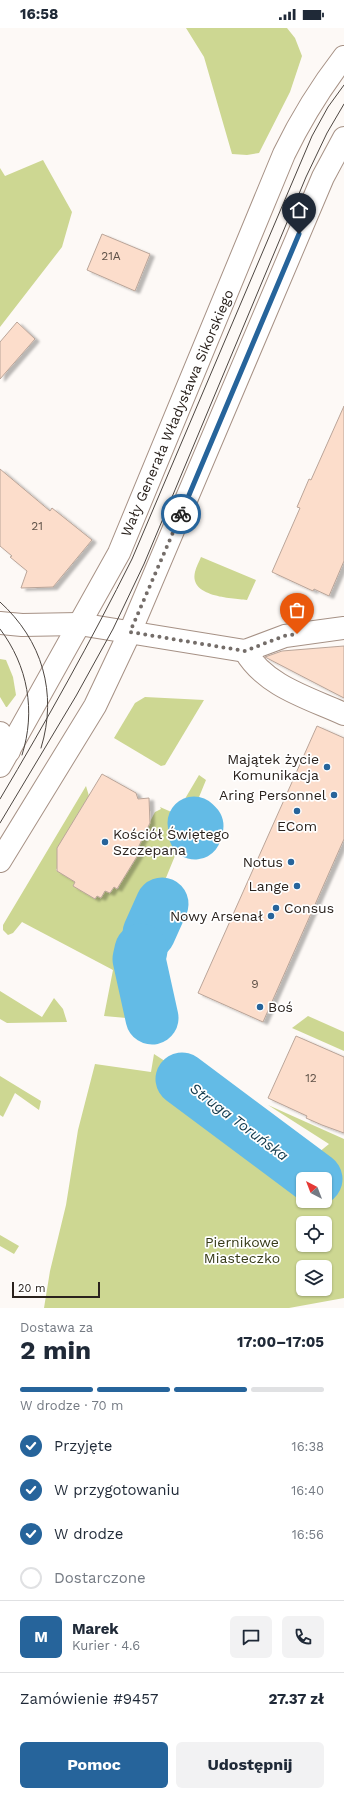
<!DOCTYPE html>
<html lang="pl">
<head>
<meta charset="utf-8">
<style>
  body { margin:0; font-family:"Work Sans",sans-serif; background:#f2f2f3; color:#1f2937; height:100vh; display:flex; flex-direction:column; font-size:15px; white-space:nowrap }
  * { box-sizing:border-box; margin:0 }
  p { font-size:13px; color:#747a83 }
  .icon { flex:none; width:22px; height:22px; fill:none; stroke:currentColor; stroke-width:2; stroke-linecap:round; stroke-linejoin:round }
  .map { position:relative; height:1280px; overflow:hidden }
  .sheet { display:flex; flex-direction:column; background:#fff; flex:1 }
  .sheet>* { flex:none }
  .needle { width:26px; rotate:318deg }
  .controls { position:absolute; left:296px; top:1144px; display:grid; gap:8px }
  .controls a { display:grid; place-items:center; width:36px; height:36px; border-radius:6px; background:#fff; box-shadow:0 1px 3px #0004; font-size:20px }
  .scale { position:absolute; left:12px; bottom:10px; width:88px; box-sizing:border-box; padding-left:4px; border:2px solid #2a221d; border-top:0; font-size:11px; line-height:14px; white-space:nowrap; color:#2a221d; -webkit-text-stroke:3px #fff; paint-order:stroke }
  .pin { position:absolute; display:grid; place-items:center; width:34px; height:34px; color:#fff; margin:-41px -17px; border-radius:50% 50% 50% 0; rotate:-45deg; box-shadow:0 0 4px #0007 }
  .pin .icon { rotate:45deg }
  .courier { position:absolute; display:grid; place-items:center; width:40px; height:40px; margin:-20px; border:3px solid #26649b; border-radius:50%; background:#fff; color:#222; box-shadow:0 1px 5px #0007 }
  .headline em { font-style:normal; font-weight:700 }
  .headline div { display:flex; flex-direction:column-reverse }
  .headline { display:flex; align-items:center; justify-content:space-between; height:68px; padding:0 20px }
  h1 { font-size:26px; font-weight:700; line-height:30px }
  .bar { display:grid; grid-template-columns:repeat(4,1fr); gap:6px 4px; align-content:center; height:48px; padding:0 20px }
  .bar i { height:5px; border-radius:3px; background:#e0e1e3 }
  .bar .active { background:#26649b }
  .bar p { grid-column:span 4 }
  .line { display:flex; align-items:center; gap:10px; padding:0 20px; border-top:1px solid #e0e1e3 }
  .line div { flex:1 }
  .round { display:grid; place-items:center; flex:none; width:42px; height:42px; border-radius:6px; background:#f2f2f3 }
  ol { padding:0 20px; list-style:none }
  li { display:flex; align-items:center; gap:12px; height:44px }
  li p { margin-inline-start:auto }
  li .icon { padding:4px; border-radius:50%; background:#26649b; color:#fff; stroke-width:4 }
  li:last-child { color:#747a83 }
  li i { width:22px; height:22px; border:2px solid #e0e1e3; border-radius:50% }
  .primary-button { display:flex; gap:8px; margin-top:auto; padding:8px 20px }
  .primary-button a { flex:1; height:46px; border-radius:6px; background:#26649b; color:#fff; font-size:16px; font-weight:700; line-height:46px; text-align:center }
  .primary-button a+a { background:#f2f2f3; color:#1f2937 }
  .status { display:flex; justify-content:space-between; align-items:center; height:28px; padding:0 20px; background:#fff; direction:ltr }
  .status svg { height:11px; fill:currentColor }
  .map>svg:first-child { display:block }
</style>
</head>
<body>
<div class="status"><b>16:58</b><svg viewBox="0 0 49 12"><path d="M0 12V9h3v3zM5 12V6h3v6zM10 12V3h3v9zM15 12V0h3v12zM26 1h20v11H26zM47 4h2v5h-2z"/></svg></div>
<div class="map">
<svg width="344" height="1280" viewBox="0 0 344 1280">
  <defs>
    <filter id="shadow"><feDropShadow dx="4.5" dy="2.5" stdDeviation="1" flood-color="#0004"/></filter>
  </defs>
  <rect width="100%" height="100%" fill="#fdf9f6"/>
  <g fill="#cdd792" fill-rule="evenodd">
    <path d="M186 0H287L295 10 302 28 290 64 259 125 247 127 232 126 204 29Z"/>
    <path d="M43 132 72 184 62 219 0 299V140L5 148Z"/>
    <path d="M201 529 256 552 247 572C231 570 189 569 195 544 196 539 199 534 201 529Z"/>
    <path d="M0 631 6 632 13 649 16 667 7 679H6L0 669Z"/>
    <path d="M145 669 204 672 165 737 161 738 114 710 135 675Z"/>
    <path d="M199 747 206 752 134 928 149 992 104 988 113 942 22 894 13 905 8 907 3 902V897L86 758 89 768 77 787 64 828 56 842 75 854 73 858 77 860 79 857 94 866 92 869 95 871 97 868 101 870 102 861 110 865 114 859 118 861 119 858 114 855 139 825 141 821 137 819 155 784 161 781 160 779 176 786Z"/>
    <path d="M0 963 42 989 54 970 63 981 67 994 7 995 0 991Z"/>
    <path d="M308 988 344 1004V1023L292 1000Z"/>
    <path d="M154 1026 313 1129 329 1116 268 1077 344 1111V1270L289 1280H44L50 1243 66 1177 78 1102 95 1036 151 1044ZM303 1151H325V1173H303ZM303 1195H325V1217H303ZM303 1239H325V1261H303Z"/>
    <path d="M0 1048 41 1073 39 1082 15 1065 3 1089 0 1087Z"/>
    <path d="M0 1207 19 1218 14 1226 0 1218Z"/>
  </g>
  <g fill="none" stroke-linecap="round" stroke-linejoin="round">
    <g stroke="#63bbe6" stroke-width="53">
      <path d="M194 795 197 798 195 805"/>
      <path d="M149 905 162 876"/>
      <path d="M141 922 139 931 152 990"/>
      <path d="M182 1051 316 1151"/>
    </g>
  </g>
  <g fill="#fcddcb" stroke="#baa599" filter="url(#shadow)">
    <path d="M102 206 150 226 135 263 87 242Z"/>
    <path d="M17 294 35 311 0 351V314Z"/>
    <path d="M344 378V533L329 568 314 561 313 563 272 544 300 480 297 479 309 451 311 452Z"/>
    <path d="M0 441 50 483 52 480 92 512 53 559 21 560 27 543 10 529 12 528 0 518Z"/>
    <path d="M344 618V670L265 629 282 623Z"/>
    <path d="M317 698 344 710V811L263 994 198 965Z"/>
    <path d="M102 746 136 765 138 771 149 770 150 795 138 820 141 822 117 861 114 859 110 865 105 863 101 870 97 868 95 871 73 858 75 854 57 843V820Z"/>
    <path d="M296 1008 344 1029V1105L322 1097 306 1090 307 1088 268 1070Z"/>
  </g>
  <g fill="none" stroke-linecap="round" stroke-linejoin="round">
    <g stroke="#a69185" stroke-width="24">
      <g id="minor">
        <path d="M0 595 22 597 79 596 245 623 285 608 344 600"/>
        <path d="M245 623C265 658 309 670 344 686"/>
        <path d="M0 705 9 723"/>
      </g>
    </g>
    <g stroke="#a69185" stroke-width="24">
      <g id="tertiary">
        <path d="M0 738 119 525 284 126C301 91 320 60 344 29"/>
        <path d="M0 833 95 678 130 604 323 149 344 110"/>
      </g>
    </g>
    <use href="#minor" stroke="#fff" stroke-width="22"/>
    <use href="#tertiary" stroke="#fff" stroke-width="22"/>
    <g stroke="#4d4641" stroke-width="1">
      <path d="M0 574C42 612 58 665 41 720"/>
      <path d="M0 601C28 638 36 683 22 727"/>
      <path d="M0 771C47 692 91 613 132 531L312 108 328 79 344 57"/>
      <path d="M0 795 76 668 113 601 144 536 306 149 327 105 344 76"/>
    </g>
  </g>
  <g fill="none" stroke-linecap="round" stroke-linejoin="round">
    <path stroke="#746d69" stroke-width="4" stroke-dasharray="0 7.2" d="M181 486 130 604 245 623 284 608 297 606"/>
    <path stroke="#26649b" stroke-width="5" d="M181 486 299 206"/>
  </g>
  <g fill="#26649b" stroke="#fff" stroke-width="1.5">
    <circle cx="327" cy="739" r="4"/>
    <circle cx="334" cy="767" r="4"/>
    <circle cx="297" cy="783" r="4"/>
    <circle cx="105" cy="814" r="4"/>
    <circle cx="291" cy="834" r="4"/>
    <circle cx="297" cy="858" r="4"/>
    <circle cx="276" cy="880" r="4"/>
    <circle cx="271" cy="888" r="4"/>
    <circle cx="260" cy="979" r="4"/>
  </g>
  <g text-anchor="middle" stroke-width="3.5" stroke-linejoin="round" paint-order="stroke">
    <g font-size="12" fill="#5e5148">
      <text x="111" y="232">21A</text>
      <text x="37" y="502">21</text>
      <text x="255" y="960">9</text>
      <text x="311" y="1054">12</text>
    </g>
    <g font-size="14" fill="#2a221d" stroke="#fff">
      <text transform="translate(177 385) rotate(-67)" y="5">Wały Generała Władysława Sikorskiego</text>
    </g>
    <g font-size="14" fill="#2a221d" stroke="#fff" text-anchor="end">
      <text x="319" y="736">Majątek życie<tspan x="319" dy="16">Komunikacja</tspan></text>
      <text x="326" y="772">Aring Personnel</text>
      <text x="297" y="803" text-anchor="middle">ECom</text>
      <text x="113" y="811" text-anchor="start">Kościół Świętego<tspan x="113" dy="16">Szczepana</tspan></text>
      <text x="283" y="839">Notus</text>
      <text x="289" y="863">Lange</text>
      <text x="284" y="885" text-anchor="start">Consus</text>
      <text x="263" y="893">Nowy Arsenał</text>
      <text x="268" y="984" text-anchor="start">Boś</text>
    </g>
    <g font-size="14" fill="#363a18" stroke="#fff">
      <text x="242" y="1219">Piernikowe<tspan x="242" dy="16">Miasteczko</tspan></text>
    </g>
    <g font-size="15" font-style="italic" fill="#143b4d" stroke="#fff">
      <text transform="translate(239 1094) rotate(37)" y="5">Struga Toruńska</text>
    </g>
  </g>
</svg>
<div class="controls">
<a><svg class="needle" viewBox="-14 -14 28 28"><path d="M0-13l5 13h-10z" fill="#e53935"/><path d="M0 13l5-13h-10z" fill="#747a83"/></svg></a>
<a><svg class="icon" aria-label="locate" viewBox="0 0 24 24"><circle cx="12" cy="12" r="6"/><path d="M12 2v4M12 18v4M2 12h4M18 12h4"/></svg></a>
<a><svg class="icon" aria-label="layers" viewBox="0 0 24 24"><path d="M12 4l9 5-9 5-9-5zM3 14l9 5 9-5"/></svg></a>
</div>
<div class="scale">20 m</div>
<div class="pin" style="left:297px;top:606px;background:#ea580c"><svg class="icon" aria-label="bag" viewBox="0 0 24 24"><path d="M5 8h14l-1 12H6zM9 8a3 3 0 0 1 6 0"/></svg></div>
<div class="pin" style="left:299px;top:206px;background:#1f2937"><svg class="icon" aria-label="home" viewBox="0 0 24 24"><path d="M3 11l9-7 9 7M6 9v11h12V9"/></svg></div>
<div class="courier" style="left:181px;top:486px"><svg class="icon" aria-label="bike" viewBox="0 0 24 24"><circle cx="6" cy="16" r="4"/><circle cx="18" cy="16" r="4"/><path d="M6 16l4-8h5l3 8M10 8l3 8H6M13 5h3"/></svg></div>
</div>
<section class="sheet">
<div class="headline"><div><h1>2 min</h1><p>Dostawa za</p></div><em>17:00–17:05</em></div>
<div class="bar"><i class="active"></i><i class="active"></i><i class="active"></i><i></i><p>W drodze · 70 m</p></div>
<ol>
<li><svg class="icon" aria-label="check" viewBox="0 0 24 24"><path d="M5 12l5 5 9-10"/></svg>Przyjęte<p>16:38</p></li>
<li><svg class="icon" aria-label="check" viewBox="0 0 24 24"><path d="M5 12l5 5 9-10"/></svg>W przygotowaniu<p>16:40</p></li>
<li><svg class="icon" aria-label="check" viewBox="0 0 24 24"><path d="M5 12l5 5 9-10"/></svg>W drodze<p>16:56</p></li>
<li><i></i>Dostarczone</li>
</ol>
<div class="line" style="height:72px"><b class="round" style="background:#26649b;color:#fff">M</b><div><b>Marek</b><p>Kurier · 4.6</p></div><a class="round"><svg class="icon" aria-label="chat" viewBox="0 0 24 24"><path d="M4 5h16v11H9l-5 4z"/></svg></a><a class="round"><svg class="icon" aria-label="phone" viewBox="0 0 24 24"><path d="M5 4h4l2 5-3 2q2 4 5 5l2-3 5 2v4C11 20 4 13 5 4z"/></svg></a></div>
<div class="line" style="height:52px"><div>Zamówienie #9457</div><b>27.37 zł</b></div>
<div class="primary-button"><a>Pomoc</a><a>Udostępnij</a></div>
</section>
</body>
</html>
